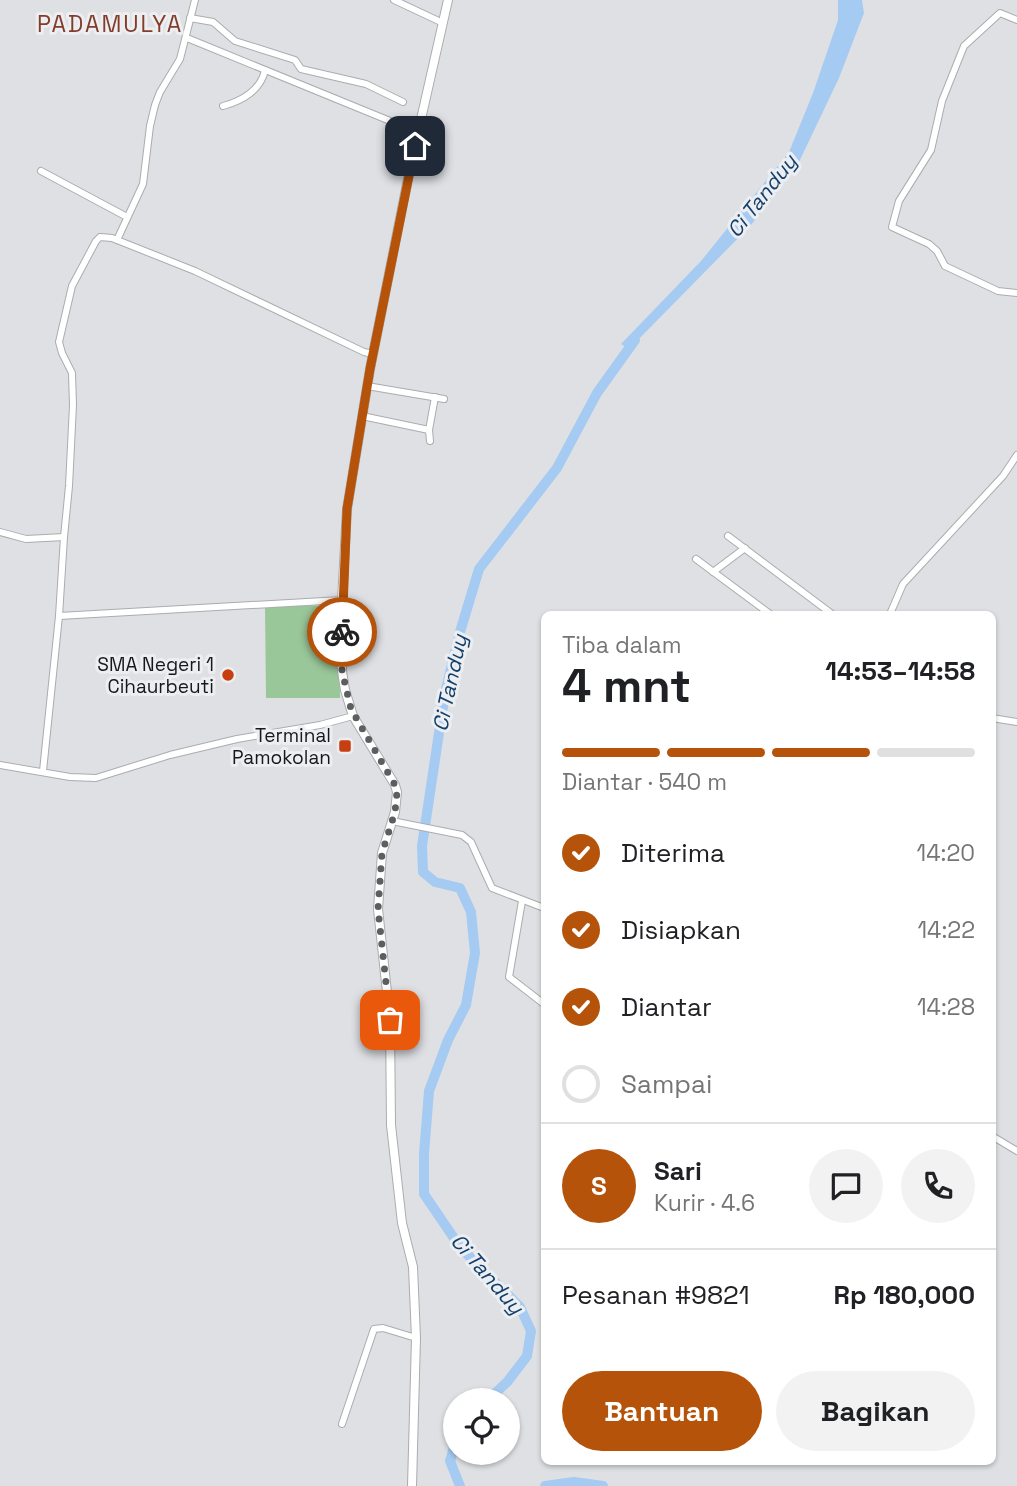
<!DOCTYPE html>
<html lang="id">
<head>
<meta charset="utf-8">
<style>
  body { margin:0; font-family:"Space Grotesk",sans-serif; background:#f2f2f2; color:#202124; height:100vh; display:flex; flex-direction:column; font-size:26px; white-space:nowrap }
  * { box-sizing:border-box; margin:0 }
  p { font-size:23px; color:#757577 }
  .icon { flex:none; width:38px; height:38px; fill:none; stroke:currentColor; stroke-width:2; stroke-linecap:round; stroke-linejoin:round }
  .map { position:relative; flex:1; overflow:hidden }
  .sheet { position:absolute; left:541px; top:611px; width:455px; height:854px; display:flex; flex-direction:column; background:#fff; border-radius:10px; box-shadow:0 2px 5px #0004 }
  .sheet>* { flex:none }
  .tools { position:absolute; left:443px; top:1388px; display:grid; gap:14px }
  .tools a { display:grid; place-items:center; width:77px; height:77px; border-radius:50%; background:#fff; box-shadow:0 2px 5px #0004; font-size:35px }
  .pin { position:absolute; display:grid; place-items:center; width:60px; height:60px; color:#fff; margin:-30px; border-radius:14px; box-shadow:0 4px 10px #0006 }
  .courier { position:absolute; display:grid; place-items:center; width:70px; height:70px; margin:-35px; border:5px solid #b45309; border-radius:50%; background:#fff; color:#222; box-shadow:0 2px 9px #0007 }
  .overview em { font-style:normal; font-weight:800 }
  .overview div { display:flex; flex-direction:column-reverse }
  .overview { display:flex; align-items:center; justify-content:space-between; height:119px; padding:0 21px }
  h1 { font-size:46px; font-weight:800; line-height:52px }
  .bar { display:grid; grid-template-columns:repeat(4,1fr); gap:10px 7px; align-content:center; height:84px; padding:0 21px }
  .bar i { height:9px; border-radius:5px; background:#e0e0e0 }
  .bar .current { background:#b45309 }
  .bar p { grid-column:span 4 }
  .line { display:flex; align-items:center; gap:18px; padding:0 21px; border-top:2px solid #e0e0e0 }
  .line div { flex:1 }
  .round { display:grid; place-items:center; flex:none; width:74px; height:74px; border-radius:37px; background:#f2f2f2 }
  ol { padding:0 21px; list-style:none }
  li { display:flex; align-items:center; gap:21px; height:77px }
  li p { margin-inline-start:auto }
  li .icon { padding:7px; border-radius:50%; background:#b45309; color:#fff; stroke-width:4 }
  li:last-child { color:#757577 }
  li i { width:38px; height:38px; border:4px solid #e0e0e0; border-radius:50% }
  .cta { display:flex; gap:14px; margin-top:auto; padding:14px 21px }
  .cta a { flex:1; height:80px; border-radius:42px; background:#b45309; color:#fff; font-size:28px; font-weight:800; line-height:80px; text-align:center }
  .cta a+a { background:#f2f2f2; color:#202124 }
  .map>svg:first-child { display:block }
</style>
</head>
<body>
<div class="map">
<svg width="1017" height="1486" viewBox="0 0 1017 1486">
  <rect width="100%" height="100%" fill="#dfe0e4"/>
  <path fill="#9ac799" d="M265 606H339L340 698H266Z"/>
  <path fill="#a5cbf3" d="M838 0H862L864 13 839 78 799 162 751 225 629 349 621 344 701 261 789 152 813 93 838 20Z"/>
  <g fill="none" stroke-linecap="round" stroke-linejoin="round">
    <g stroke="#a5cbf3" stroke-width="10">
      <path d="M488 1400 508 1381 527 1356 531 1331 520 1307 460 1247 424 1194V1154L429 1091 448 1040 466 1005 475 953 471 912 460 888 435 882 423 872 422 846 445 693 460 632 479 569 557 468 597 393 635 340"/>
      <path d="M455 1444 450 1461 460 1486"/>
      <path d="M545 1486 574 1482 603 1486"/>
    </g>
    <g stroke="#abacaf" stroke-width="8">
      <g id="minor">
        <path d="M394 0 443 23"/>
        <path d="M190 18 213 22 235 41 295 60 301 69 366 84 403 102"/>
        <path d="M1017 20 1000 13 964 46 942 101 931 150 899 201 892 227 929 244 937 251 945 266 998 291 1017 293"/>
        <path d="M187 38 417 132"/>
        <path d="M223 106C242 101 261 90 265 70"/>
        <path d="M41 171 127 217"/>
        <path d="M117 240 143 184 150 126 155 105 160 92 180 59 195 0"/>
        <path d="M367 386 444 399"/>
        <path d="M362 416 429 430"/>
        <path d="M430 441 429 430 435 397"/>
        <path d="M0 532 26 539 64 537"/>
        <path d="M728 536 832 614"/>
        <path d="M696 559 770 614"/>
        <path d="M713 572 745 548"/>
        <path d="M890 614 903 584 1003 476 1017 455"/>
        <path d="M59 616 342 600"/>
        <path d="M992 718 1017 722"/>
        <path d="M0 765 70 777 96 778 170 755 237 739 320 725 353 716"/>
        <path d="M43 771 59 616 64 537 69 486 73 405 72 373 62 353 59 342 72 286 96 241 100 237 112 238 195 271 364 352 373 354"/>
        <path d="M392 821 462 835 471 842 492 888 544 908"/>
        <path d="M522 901 509 977 544 1004"/>
        <path d="M992 1136 1017 1151"/>
        <path d="M342 1424 374 1329 383 1328 416 1338"/>
      </g>
    </g>
    <g stroke="#abacaf" stroke-width="10">
      <path id="major" d="M412 1486 416 1338 413 1267 402 1223 391 1125 390 1020 378 909 382 853 395 812 397 792 395 785 353 716 345 690 342 671V600L347 509 370 369 412 159 448 0"/>
    </g>
    <use href="#minor" stroke="#fff" stroke-width="6"/>
    <use href="#major" stroke="#fff" stroke-width="8"/>
  </g>
  <g fill="none" stroke-linecap="round" stroke-linejoin="round">
    <path stroke="#5d5e60" stroke-width="7" stroke-dasharray="0 12.6" d="M342 632V671L351 709 395 785 397 792 395 812 382 853 378 909 390 1020"/>
    <path stroke="#b45309" stroke-width="9" d="M342 632 347 509 370 369 415 146"/>
  </g>
  <g fill="#c73f11" stroke="#eceef1" stroke-width="2.5">
    <circle cx="228" cy="675" r="7"/>
    <rect x="338" y="739" width="14" height="14" rx="3.5"/>
  </g>
  <g text-anchor="middle" stroke-width="6" stroke-linejoin="round" paint-order="stroke">
    <g font-size="19" fill="#171819" stroke="#eceef1" text-anchor="end">
      <text x="214" y="671">SMA Negeri 1<tspan x="214" dy="22">Cihaurbeuti</tspan></text>
      <text x="331" y="742">Terminal<tspan x="331" dy="22">Pamokolan</tspan></text>
    </g>
    <g font-size="21" font-style="italic" fill="#13406a" stroke="#eceef1">
      <text transform="translate(762 196) rotate(-52)" y="7">Ci Tanduy</text>
      <text transform="translate(450 683) rotate(-78)" y="7">Ci Tanduy</text>
      <text transform="translate(487 1274) rotate(49)" y="7">Ci Tanduy</text>
    </g>
    <g font-size="23" letter-spacing="2" fill="#823d2a" stroke="#eceef1">
      <text x="110" y="32">PADAMULYA</text>
    </g>
  </g>
</svg>
<div class="tools">
<a><svg class="icon" aria-label="locate" viewBox="0 0 24 24"><circle cx="12" cy="12" r="6"/><path d="M12 2v4M12 18v4M2 12h4M18 12h4"/></svg></a>
</div>
<div class="pin" style="left:390px;top:1020px;background:#ea580c"><svg class="icon" aria-label="bag" viewBox="0 0 24 24"><path d="M5 8h14l-1 12H6zM9 8a3 3 0 0 1 6 0"/></svg></div>
<div class="pin" style="left:415px;top:146px;background:#1f2937"><svg class="icon" aria-label="home" viewBox="0 0 24 24"><path d="M3 11l9-7 9 7M6 9v11h12V9"/></svg></div>
<div class="courier" style="left:342px;top:632px"><svg class="icon" aria-label="bike" viewBox="0 0 24 24"><circle cx="6" cy="16" r="4"/><circle cx="18" cy="16" r="4"/><path d="M6 16l4-8h5l3 8M10 8l3 8H6M13 5h3"/></svg></div>
<section class="sheet">
<div class="overview"><div><h1>4 mnt</h1><p>Tiba dalam</p></div><em>14:53–14:58</em></div>
<div class="bar"><i class="current"></i><i class="current"></i><i class="current"></i><i></i><p>Diantar · 540 m</p></div>
<ol>
<li><svg class="icon" aria-label="check" viewBox="0 0 24 24"><path d="M5 12l5 5 9-10"/></svg>Diterima<p>14:20</p></li>
<li><svg class="icon" aria-label="check" viewBox="0 0 24 24"><path d="M5 12l5 5 9-10"/></svg>Disiapkan<p>14:22</p></li>
<li><svg class="icon" aria-label="check" viewBox="0 0 24 24"><path d="M5 12l5 5 9-10"/></svg>Diantar<p>14:28</p></li>
<li><i></i>Sampai</li>
</ol>
<div class="line" style="height:126px"><b class="round" style="background:#b45309;color:#fff">S</b><div><b>Sari</b><p>Kurir · 4.6</p></div><a class="round"><svg class="icon" aria-label="chat" viewBox="0 0 24 24"><path d="M4 5h16v11H9l-5 4z"/></svg></a><a class="round"><svg class="icon" aria-label="phone" viewBox="0 0 24 24"><path d="M5 4h4l2 5-3 2q2 4 5 5l2-3 5 2v4C11 20 4 13 5 4z"/></svg></a></div>
<div class="line" style="height:91px"><div>Pesanan #9821</div><b>Rp 180,000</b></div>
<div class="cta"><a>Bantuan</a><a>Bagikan</a></div>
</section>
</div>
</body>
</html>
